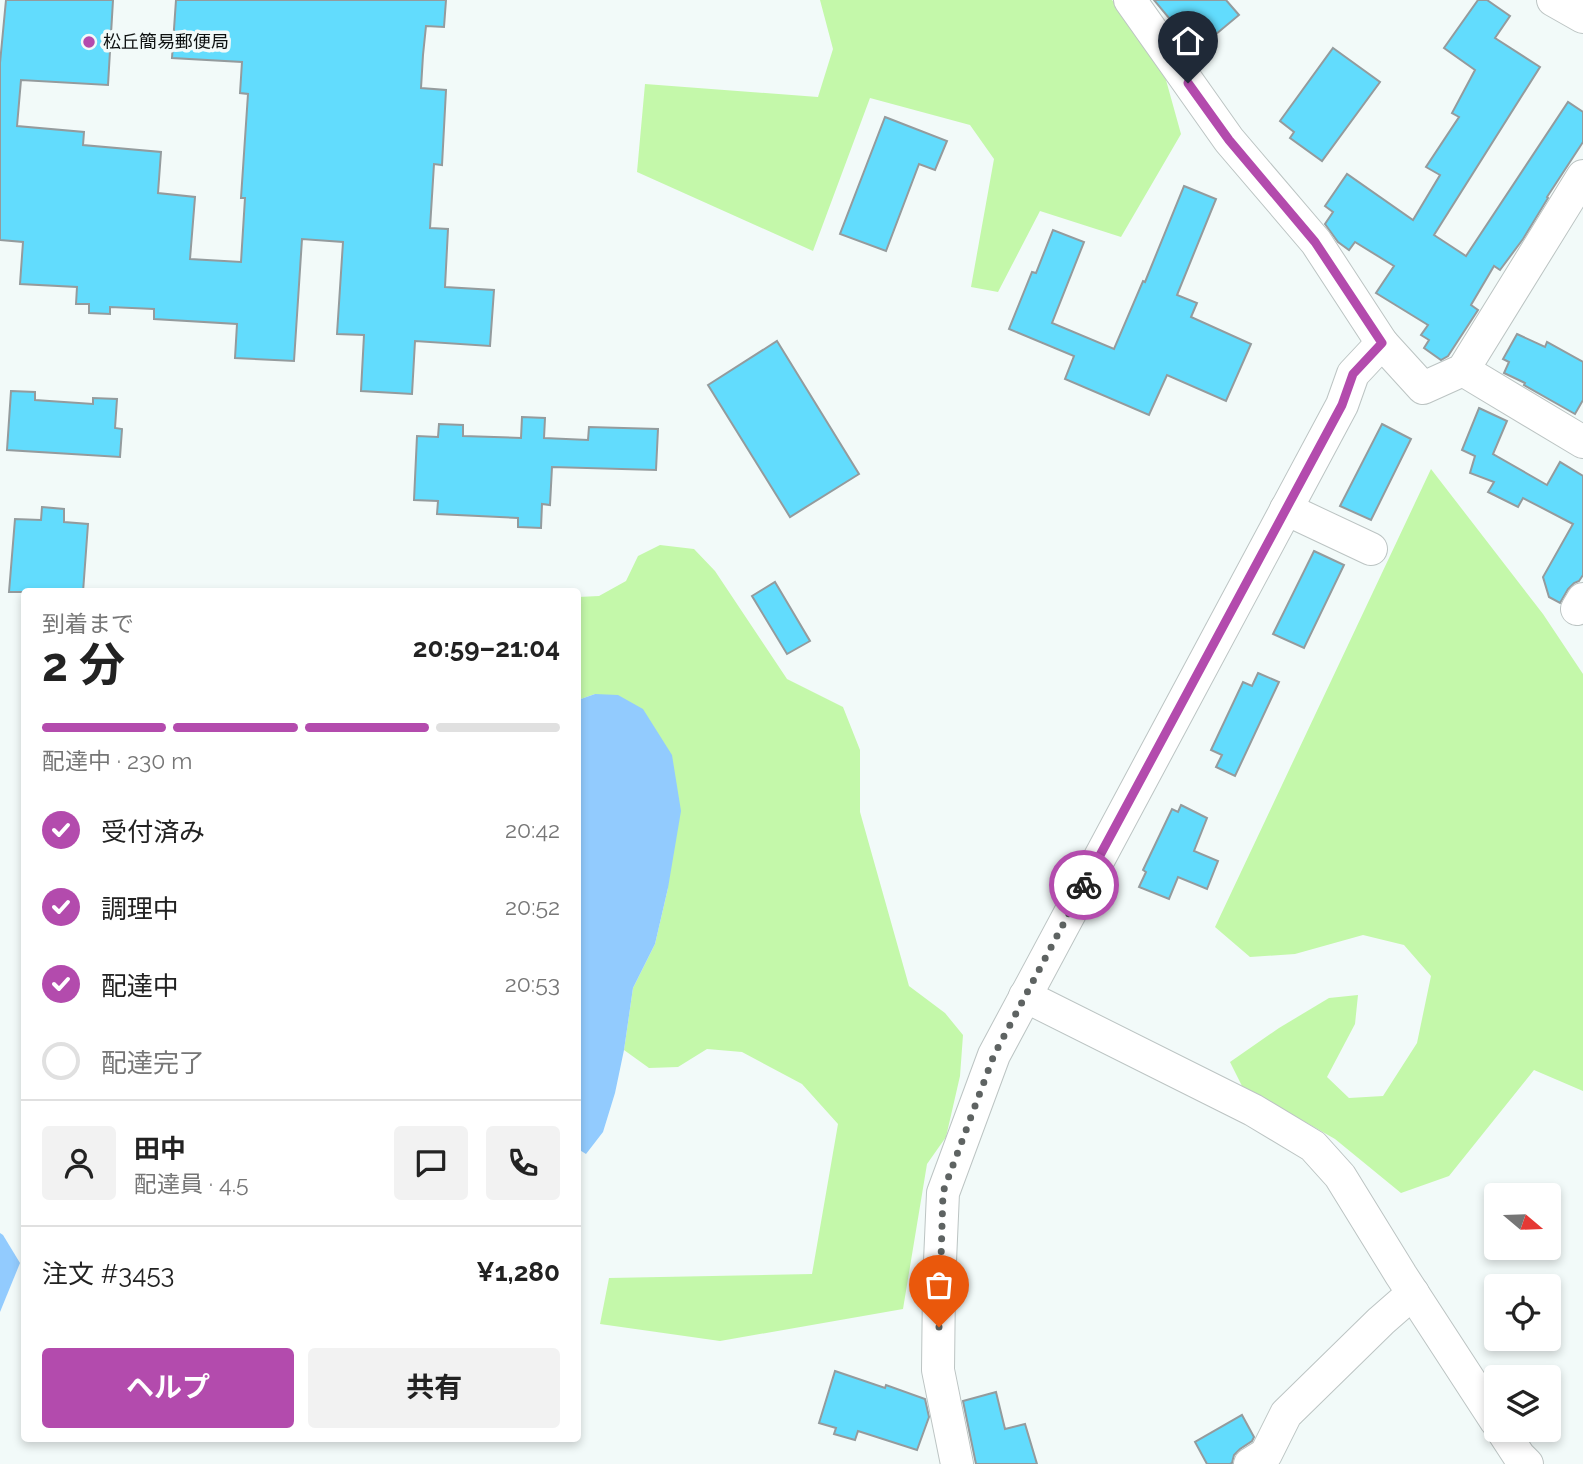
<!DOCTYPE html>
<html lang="ja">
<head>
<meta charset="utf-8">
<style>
  body { margin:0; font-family:Raleway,"Noto Sans JP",sans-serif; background:#f2f2f2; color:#222; height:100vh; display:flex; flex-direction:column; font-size:26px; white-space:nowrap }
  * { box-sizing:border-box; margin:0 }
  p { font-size:23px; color:#767676 }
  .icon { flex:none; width:38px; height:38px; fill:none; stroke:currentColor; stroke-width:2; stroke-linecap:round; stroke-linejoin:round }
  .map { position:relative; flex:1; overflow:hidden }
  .side { position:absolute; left:21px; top:588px; width:560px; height:854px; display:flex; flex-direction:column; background:#fff; border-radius:7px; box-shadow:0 4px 10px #0003 }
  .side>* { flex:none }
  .needle { width:46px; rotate:109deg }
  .tools { position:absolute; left:1484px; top:1183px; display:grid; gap:14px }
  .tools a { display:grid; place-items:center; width:77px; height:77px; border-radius:7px; background:#fff; box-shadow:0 4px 10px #0003; font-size:35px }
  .pin { position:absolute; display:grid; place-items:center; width:60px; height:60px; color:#fff; margin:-72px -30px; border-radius:50% 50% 50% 0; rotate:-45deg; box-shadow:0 0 7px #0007 }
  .pin .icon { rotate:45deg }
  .courier { position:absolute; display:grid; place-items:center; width:70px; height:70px; margin:-35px; border:5px solid #b34bad; border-radius:50%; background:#fff; color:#222; box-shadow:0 2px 9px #0007 }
  .summary em { font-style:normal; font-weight:700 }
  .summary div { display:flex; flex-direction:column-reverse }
  .summary { display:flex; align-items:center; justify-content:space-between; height:119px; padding:0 21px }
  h1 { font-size:46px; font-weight:700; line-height:52px }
  .bar { display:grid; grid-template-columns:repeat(4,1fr); gap:10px 7px; align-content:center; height:84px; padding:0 21px }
  .bar i { height:9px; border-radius:5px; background:#e0e0e0 }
  .bar .active { background:#b34bad }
  .bar p { grid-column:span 4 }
  .line { display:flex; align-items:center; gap:18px; padding:0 21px; border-top:2px solid #e0e0e0 }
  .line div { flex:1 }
  .round { display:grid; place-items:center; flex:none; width:74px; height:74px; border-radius:7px; background:#f2f2f2 }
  ol { padding:0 21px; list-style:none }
  li { display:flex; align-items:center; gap:21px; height:77px }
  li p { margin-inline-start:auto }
  li .icon { padding:7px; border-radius:50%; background:#b34bad; color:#fff; stroke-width:4 }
  li:last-child { color:#767676 }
  li i { width:38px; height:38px; border:4px solid #e0e0e0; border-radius:50% }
  .action { display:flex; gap:14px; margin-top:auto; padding:14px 21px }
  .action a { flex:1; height:80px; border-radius:7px; background:#b34bad; color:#fff; font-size:28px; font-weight:700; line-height:80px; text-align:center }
  .action a+a { background:#f2f2f2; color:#222 }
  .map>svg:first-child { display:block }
</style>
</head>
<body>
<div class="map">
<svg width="1583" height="1464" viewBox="0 0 1583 1464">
  <rect width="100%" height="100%" fill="#f2faf9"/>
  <g fill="#c4f8aa">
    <path d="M820 0H1112L1161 62 1181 134 1121 237 1040 211 998 292 971 287 994 159 970 125 870 98 813 251 637 172 645 84 818 97 833 49Z"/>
    <path d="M1431 469 1543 614 1583 674V1091L1534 1070 1449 1176 1401 1193 1335 1139 1242 1086 1230 1062 1279 1028 1329 998 1358 995 1355 1024 1327 1077 1349 1098 1383 1096 1417 1043 1431 976 1404 945 1363 935 1295 954 1250 957 1215 927Z"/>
    <path d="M660 545 694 549 715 571 787 679 843 707 860 750V812L909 986 945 1013 963 1035 960 1076 946 1137 927 1164 903 1309 720 1341 600 1324 609 1278 812 1274 838 1124 802 1084 742 1052 707 1049 678 1067 649 1068 624 1050 633 988 655 944 668 888 595 694 578 700V597L599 596 626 581 638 556Z"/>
  </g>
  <g fill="#92cbfe">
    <path d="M595 694 618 695 643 709 672 755 681 811 668 888 655 944 633 988 624 1050 615 1093 603 1132 586 1154 578 1149V700Z"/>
    <path d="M0 1233 3 1235 20 1263 0 1312Z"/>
  </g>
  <g fill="#62dcfd" stroke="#949b9d" stroke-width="2">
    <path d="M6 0H113L108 85 21 80 17 126 84 132 83 145 161 152 158 193 195 197 190 259 241 262 245 198H241L248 94 240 93 242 62 172 58 176 0H446L444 27 426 26 423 55 421 88 446 90 442 165 434 164 430 228 448 229 445 287 494 290 490 346 415 341 412 394 361 391 364 335 337 334 343 242 302 239 294 361 235 358 237 324 154 319V309L110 307V314L89 313V304H76L77 287 20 284 23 242 0 240V63Z"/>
    <path d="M1154 0H1226L1239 15 1192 54 1171 26 1174 24Z"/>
    <path d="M1478 0H1487L1510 16 1495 38 1540 67 1434 235 1466 256 1568 102 1583 112V142L1547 197 1548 198 1523 239 1500 270 1494 266 1471 305 1478 310 1448 356 1441 360 1424 348 1429 340 1421 335 1428 325 1376 293 1394 266 1355 242 1349 250 1338 242 1325 224 1333 212 1325 206 1347 174 1413 220 1440 175 1426 167 1459 117 1452 113 1475 70 1444 48Z"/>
    <path d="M1333 48 1380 82 1322 161 1290 138 1294 132 1280 121Z"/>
    <path d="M885 117 947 141 935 170 919 164 886 251 840 234Z"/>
    <path d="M1184 186 1216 199 1177 295 1197 303 1191 317 1251 344 1226 401 1167 375 1149 415 1065 379 1074 356 1009 329 1032 272 1036 273 1053 230 1084 242 1052 323 1114 349 1143 281 1145 282Z"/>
    <path d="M1517 334 1545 347 1547 342 1583 362V400L1575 414 1524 385 1525 383 1504 373 1509 362 1503 359Z"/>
    <path d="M777 341 859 474 790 517 708 385Z"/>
    <path d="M11 391 35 392V400L93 404V398L117 399 115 428 122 429 120 457 7 450Z"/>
    <path d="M1479 408 1507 421 1493 454 1547 485 1560 462 1583 476V575L1579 581 1574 583 1568 589 1560 603 1549 597 1543 577 1573 524 1523 498 1518 507 1488 492 1494 482 1470 473 1475 456 1462 450Z"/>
    <path d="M522 417 545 418 544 438 588 440 589 427 658 429 656 470 552 467 550 505 542 504 541 528 518 527V518L437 514 438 501 414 500 417 436 438 437 439 424 463 425V436L521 438Z"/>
    <path d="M1382 424 1411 439 1371 520 1340 506Z"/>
    <path d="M42 507 64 509V522L88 524 83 592H9L15 519 41 520Z"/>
    <path d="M1314 551 1344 565 1304 648 1273 634Z"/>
    <path d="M775 582 810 641 787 654 752 596Z"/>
    <path d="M1258 673 1279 682 1235 776 1216 767 1222 755 1211 750 1243 682 1252 686Z"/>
    <path d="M1181 805 1207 818 1194 851 1218 861 1207 889 1178 877 1169 899 1139 887 1146 872 1143 870 1172 809 1178 812Z"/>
    <path d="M835 1371 885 1388 886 1385 925 1399 929 1417 917 1450 858 1431 855 1440 834 1434 836 1428 819 1423Z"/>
    <path d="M996 1392 1005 1429 1025 1424 1037 1464H976L963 1401Z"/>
    <path d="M1242 1415 1254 1437 1252 1441 1240 1449 1234 1455 1232 1463 1230 1464H1207L1195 1442Z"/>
  </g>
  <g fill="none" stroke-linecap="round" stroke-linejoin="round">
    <g stroke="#bcc4c3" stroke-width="34">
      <g id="minor">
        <path d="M1130 0 1229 140 1316 242 1382 343 1423 388 1463 370 1583 176"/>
        <path d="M1553 0 1583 17"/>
        <path d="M1463 370 1583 442"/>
        <path d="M1286 509 1371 549"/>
        <path d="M1577 609 1583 599"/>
        <path d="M1025 996 1253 1110 1313 1146 1340 1176 1401 1275 1496 1421"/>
        <path d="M1502 1430 1519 1456 1527 1464"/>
        <path d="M957 1464 938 1370 939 1284 943 1193 994 1055 1342 405 1353 374 1382 343"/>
        <path d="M1250 1464 1266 1454 1286 1414 1381 1321 1413 1293"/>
      </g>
    </g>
    <use href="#minor" stroke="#fff" stroke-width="32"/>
  </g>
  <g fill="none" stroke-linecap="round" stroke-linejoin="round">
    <path stroke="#5e6362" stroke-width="7" stroke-dasharray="0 12.6" d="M939 1327 943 1192 994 1055 1084 885"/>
    <path stroke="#b34bad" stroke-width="9" d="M1084 885 1342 405 1353 374 1382 343 1315 242 1229 140 1188 83"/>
  </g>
  <circle fill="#b34bad" stroke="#f2faf9" stroke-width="2.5" cx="89" cy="42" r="7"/>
  <g text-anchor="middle" stroke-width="7" stroke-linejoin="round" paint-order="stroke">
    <g font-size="18" fill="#0e1111" stroke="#f2faf9" text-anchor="start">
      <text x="103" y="48">松丘簡易郵便局</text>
    </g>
  </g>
</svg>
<div class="tools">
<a><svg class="needle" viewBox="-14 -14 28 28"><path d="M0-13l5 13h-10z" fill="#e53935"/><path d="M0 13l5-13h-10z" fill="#767676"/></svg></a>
<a><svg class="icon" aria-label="locate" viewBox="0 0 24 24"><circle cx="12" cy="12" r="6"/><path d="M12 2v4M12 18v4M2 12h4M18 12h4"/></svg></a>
<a><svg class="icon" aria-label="layers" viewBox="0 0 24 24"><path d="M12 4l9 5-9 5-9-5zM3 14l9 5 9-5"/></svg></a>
</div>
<div class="pin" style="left:939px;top:1327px;background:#ea580c"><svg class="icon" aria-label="bag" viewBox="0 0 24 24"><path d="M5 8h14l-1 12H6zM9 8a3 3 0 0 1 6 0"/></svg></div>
<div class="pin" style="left:1188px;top:83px;background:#1f2937"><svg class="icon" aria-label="home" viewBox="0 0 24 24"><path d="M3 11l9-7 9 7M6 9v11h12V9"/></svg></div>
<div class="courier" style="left:1084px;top:885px"><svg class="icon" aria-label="bike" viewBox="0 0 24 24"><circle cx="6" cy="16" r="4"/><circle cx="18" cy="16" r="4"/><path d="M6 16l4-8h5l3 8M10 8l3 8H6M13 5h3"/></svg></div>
<section class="side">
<div class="summary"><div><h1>2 分</h1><p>到着まで</p></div><em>20:59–21:04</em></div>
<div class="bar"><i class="active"></i><i class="active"></i><i class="active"></i><i></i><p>配達中 · 230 m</p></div>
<ol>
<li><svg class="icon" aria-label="check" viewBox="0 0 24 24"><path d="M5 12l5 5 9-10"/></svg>受付済み<p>20:42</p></li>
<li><svg class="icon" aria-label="check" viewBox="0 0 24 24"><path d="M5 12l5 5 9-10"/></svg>調理中<p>20:52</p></li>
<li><svg class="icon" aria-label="check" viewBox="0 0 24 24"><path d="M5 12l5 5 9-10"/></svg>配達中<p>20:53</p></li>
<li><i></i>配達完了</li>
</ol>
<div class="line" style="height:126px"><a class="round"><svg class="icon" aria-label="person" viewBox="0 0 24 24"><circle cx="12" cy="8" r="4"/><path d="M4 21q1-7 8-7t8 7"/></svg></a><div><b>田中</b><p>配達員 · 4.5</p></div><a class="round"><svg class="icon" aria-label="chat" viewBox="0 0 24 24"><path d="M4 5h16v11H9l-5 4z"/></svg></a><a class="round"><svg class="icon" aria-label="phone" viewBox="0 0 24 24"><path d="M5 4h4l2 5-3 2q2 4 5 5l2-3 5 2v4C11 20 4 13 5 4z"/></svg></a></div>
<div class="line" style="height:91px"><div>注文 #3453</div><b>¥1,280</b></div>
<div class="action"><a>ヘルプ</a><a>共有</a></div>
</section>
</div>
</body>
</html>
